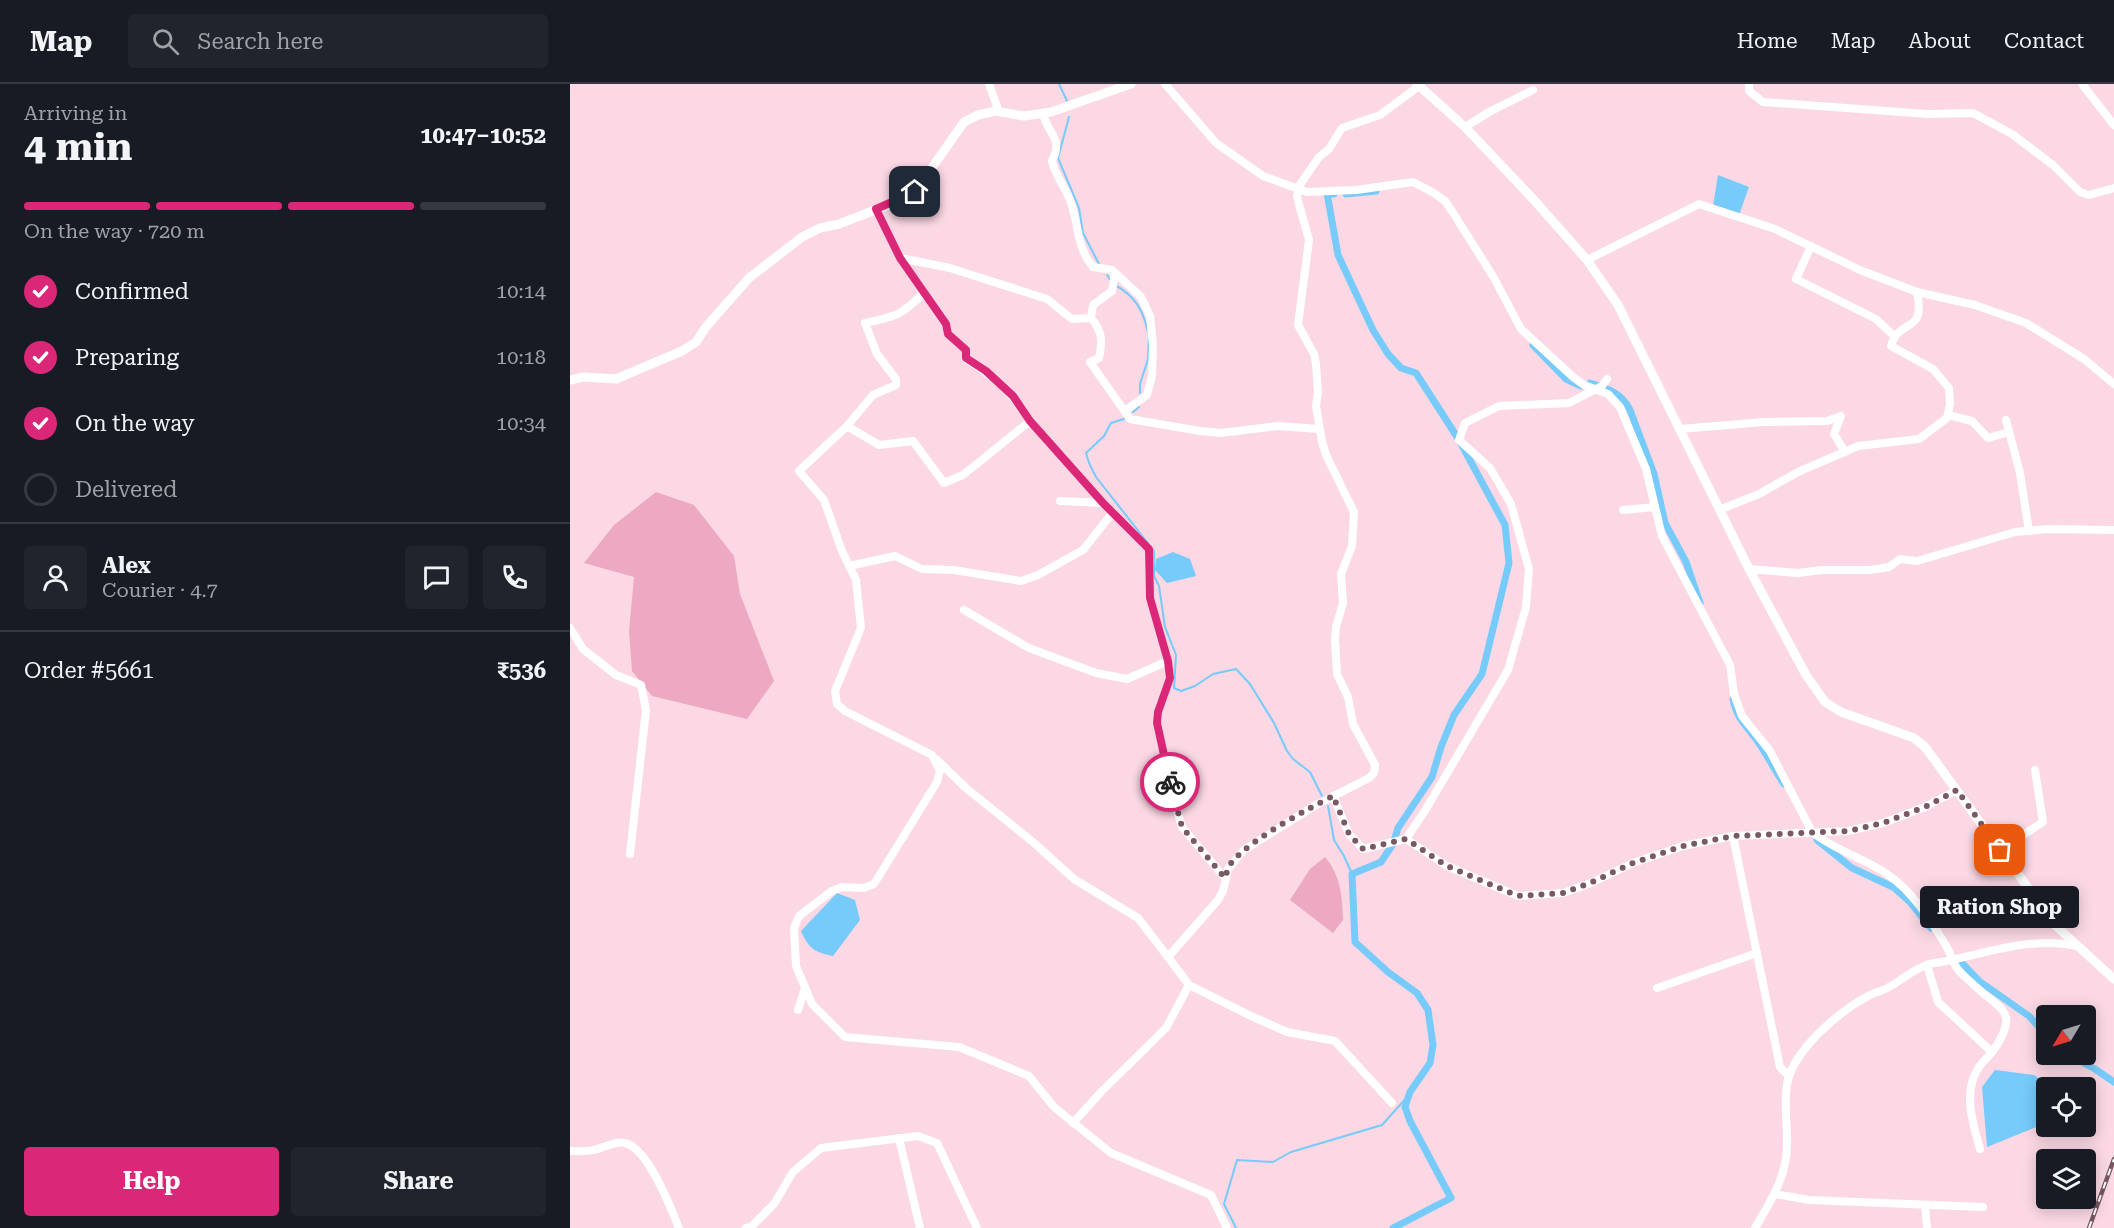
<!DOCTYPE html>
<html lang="en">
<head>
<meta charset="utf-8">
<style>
  body { margin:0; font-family:"Roboto Serif",serif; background:#20242c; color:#f1f3f6; height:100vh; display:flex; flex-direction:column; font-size:22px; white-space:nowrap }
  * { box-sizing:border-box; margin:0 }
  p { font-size:20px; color:#9ea1a6 }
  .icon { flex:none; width:33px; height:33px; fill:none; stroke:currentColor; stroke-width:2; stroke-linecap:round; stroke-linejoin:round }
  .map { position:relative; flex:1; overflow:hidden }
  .details { display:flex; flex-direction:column; background:#171b24; width:570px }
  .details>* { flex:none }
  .needle { width:39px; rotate:232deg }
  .fabs { position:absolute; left:1466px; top:921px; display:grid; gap:12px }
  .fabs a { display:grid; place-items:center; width:60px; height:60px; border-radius:6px; background:#171b24; box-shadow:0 3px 15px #0003; font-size:30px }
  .pin { position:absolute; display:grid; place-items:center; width:51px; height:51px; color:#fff; margin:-26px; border-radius:12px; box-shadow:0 3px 9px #0006 }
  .courier { position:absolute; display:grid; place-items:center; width:60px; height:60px; margin:-30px; border:4px solid #db2777; border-radius:50%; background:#fff; color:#222; box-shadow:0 2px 8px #0007 }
  .bubble { position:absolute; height:42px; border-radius:6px; background:#171b24; box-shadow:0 3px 15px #0003; font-size:20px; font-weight:700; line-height:42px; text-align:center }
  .headline em { font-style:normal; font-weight:700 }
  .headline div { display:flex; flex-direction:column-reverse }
  .headline { display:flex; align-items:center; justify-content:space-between; height:102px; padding:0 24px }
  h1 { font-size:39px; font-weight:700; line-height:45px }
  .bar { display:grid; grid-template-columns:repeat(4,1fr); gap:9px 6px; align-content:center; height:72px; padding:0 24px }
  .bar i { height:8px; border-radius:4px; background:#363941 }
  .bar .selected { background:#db2777 }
  .bar p { grid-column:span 4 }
  .line { display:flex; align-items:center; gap:15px; padding:0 24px; border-top:2px solid #363941 }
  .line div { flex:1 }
  .round { display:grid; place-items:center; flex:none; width:63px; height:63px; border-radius:6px; background:#20242c }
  ol { padding:0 24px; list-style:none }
  li { display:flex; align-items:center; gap:18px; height:66px }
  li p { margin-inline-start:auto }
  li .icon { padding:6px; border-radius:50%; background:#db2777; color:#fff; stroke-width:4 }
  li:last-child { color:#9ea1a6 }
  li i { width:33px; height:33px; border:3px solid #363941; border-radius:50% }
  .action { display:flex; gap:12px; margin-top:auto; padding:12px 24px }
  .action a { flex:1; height:69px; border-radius:6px; background:#db2777; color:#fff; font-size:24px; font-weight:700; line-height:69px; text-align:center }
  .action a+a { background:#20242c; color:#f1f3f6 }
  header { display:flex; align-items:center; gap:36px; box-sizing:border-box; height:84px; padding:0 30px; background:#171b24; border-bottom:2px solid #363941 }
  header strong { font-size:28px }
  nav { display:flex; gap:33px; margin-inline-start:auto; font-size:21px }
  .search { width:420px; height:54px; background:#20242c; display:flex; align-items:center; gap:15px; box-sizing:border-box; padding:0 21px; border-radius:6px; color:#9ea1a6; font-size:22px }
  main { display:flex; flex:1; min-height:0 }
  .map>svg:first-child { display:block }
</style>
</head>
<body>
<header>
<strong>Map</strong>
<div class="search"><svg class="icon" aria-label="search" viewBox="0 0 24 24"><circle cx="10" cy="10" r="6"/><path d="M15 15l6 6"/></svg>Search here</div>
<nav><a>Home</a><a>Map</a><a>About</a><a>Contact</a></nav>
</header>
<main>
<section class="details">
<div class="headline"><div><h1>4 min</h1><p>Arriving in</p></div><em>10:47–10:52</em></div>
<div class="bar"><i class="selected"></i><i class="selected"></i><i class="selected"></i><i></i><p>On the way · 720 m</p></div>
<ol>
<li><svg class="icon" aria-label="check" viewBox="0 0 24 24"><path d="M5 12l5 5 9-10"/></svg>Confirmed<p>10:14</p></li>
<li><svg class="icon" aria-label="check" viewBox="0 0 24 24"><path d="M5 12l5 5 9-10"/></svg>Preparing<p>10:18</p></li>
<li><svg class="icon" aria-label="check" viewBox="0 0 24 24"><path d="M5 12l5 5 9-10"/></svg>On the way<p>10:34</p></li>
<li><i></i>Delivered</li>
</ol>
<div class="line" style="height:108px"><a class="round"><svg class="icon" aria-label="person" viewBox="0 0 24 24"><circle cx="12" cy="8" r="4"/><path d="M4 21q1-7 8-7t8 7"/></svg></a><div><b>Alex</b><p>Courier · 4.7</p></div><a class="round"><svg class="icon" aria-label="chat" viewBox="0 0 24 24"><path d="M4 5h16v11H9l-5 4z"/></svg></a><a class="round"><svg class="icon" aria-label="phone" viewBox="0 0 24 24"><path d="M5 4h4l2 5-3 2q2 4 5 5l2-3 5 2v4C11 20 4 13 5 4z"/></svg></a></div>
<div class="line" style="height:78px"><div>Order #5661</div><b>₹536</b></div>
<div class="action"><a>Help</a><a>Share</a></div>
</section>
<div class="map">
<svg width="1544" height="1144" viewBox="0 0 1544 1144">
  <rect width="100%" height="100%" fill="#fbd8e4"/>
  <g fill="#eda8c2">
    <path d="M86 408 124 421 164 472 170 510 204 597 177 635 82 612 62 587 59 547 64 493 14 479 44 441Z"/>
    <path d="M755 773C771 792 772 812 773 836L763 849 720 816 740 785Z"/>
  </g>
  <g fill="#76cbfa">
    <path d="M1148 91 1179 103 1168 134 1143 122Z"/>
    <path d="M603 468 620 475 626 492 597 499 585 486 586 475Z"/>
    <path d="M267 809 285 816 290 836 263 872C244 868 239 865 231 847Z"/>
    <path d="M1425 986 1464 991 1482 1003 1476 1004V1039L1417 1063 1412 1003Z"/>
  </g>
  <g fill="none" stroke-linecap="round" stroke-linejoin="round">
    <g stroke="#76cbfa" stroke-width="2">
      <path d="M489 0 498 19"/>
      <path d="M499 33 488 74 509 124 513 149 529 180"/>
      <path d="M537 191 541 197"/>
      <path d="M545 201C565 212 573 226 578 248"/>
      <path d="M570 309V300L578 275 579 254"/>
      <path d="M563 328 569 323"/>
      <path d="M554 335 541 339 534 352 516 369 519 379 526 393 584 467V492L589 502 595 543 606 571 604 604 611 607 625 602 643 590 666 585 680 600 704 639 717 667 723 675 740 688 752 712"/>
      <path d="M758 722 764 756 774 772 782 790"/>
      <path d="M666 1144 654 1120 667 1076 703 1078 721 1068 812 1041 839 1011"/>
    </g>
    <g stroke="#76cbfa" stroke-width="7">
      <path d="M764 110 757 109 768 171 803 246 818 270 831 284 846 289 889 356 935 441 939 479 912 590 884 631 871 663 862 693 828 744 825 754"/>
      <path d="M776 110 806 107"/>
      <path d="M963 261 996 295 1011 302"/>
      <path d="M1020 299C1037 304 1052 309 1060 326L1084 390 1095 439 1116 478 1130 519"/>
      <path d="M1163 615C1167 635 1175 640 1186 655 1196 669 1204 685 1214 700"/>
      <path d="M1247 756 1282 784 1323 803 1340 818 1361 844"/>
      <path d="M823 760 811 778 782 790 785 858 818 888 847 909 858 926 863 961 860 979 840 1008 835 1023 840 1037 881 1114 823 1144"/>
      <path d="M1391 878 1409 897 1459 932 1476 951"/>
      <path d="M1497 970 1525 985 1544 998"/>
    </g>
    <g stroke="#fff" stroke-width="8">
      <path d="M419 0 429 28"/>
      <path d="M595 0 646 59 693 92 737 108 786 106 843 98 864 109 875 117 882 127 924 194 951 245 1003 293 1014 301 1038 310 1050 323 1076 385 1092 452 1160 581 1164 610 1172 632 1200 667 1242 748C1264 766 1294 774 1317 790 1342 807 1360 835 1375 860 1381 869 1383 881 1390 888 1397 895 1405 902 1413 909 1422 917 1439 926 1436 940 1433 955 1423 968 1413 978 1391 1002 1402 1038 1410 1065"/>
      <path d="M1179 0V7L1193 18 1358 30 1403 29 1442 50 1483 81 1510 108 1519 111 1544 104"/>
      <path d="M1512 0 1544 41"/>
      <path d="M473 29C477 50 494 53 482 77 485 92 495 102 500 116 509 139 506 163 523 183L542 186 571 213 580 232 583 261 582 292 577 311 555 327"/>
      <path d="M895 43 919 28 963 6"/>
      <path d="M306 125 330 174 380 184 477 215 502 235 521 234"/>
      <path d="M1241 162 1226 195 1306 235 1324 252"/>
      <path d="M330 174 376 241 378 250 396 266V275C424 292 442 309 460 337"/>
      <path d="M1017 176 1129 120 1205 145 1290 186 1347 208 1405 221 1456 239 1514 275 1544 300"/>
      <path d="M521 234C532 247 533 257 529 274L520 278 560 335 630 347 651 349 708 342 749 345"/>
      <path d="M521 234 523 221 542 207 545 189"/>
      <path d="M1378 331 1402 337 1418 354 1439 348"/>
      <path d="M1436 336 1450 389 1459 447"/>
      <path d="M277 342 303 311 326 301V295L307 270 295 239C327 232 330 232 354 209"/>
      <path d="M1110 345 1194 338 1257 337 1271 332 1264 350 1275 368"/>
      <path d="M490 417 533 419"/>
      <path d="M1053 426 1085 423"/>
      <path d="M1149 426 1189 410 1228 388 1288 362 1349 355 1377 334 1380 320 1379 304 1363 285 1321 262C1330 232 1356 252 1347 208"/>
      <path d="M279 482 325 472 352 485 384 486 451 497 468 491 513 466 543 428"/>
      <path d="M1179 485 1228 489 1252 486H1300L1319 483 1330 475 1347 477 1445 448 1477 445 1544 446"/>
      <path d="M394 526 459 564 526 589 557 595 598 577"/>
      <path d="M0 544 13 565 46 591 71 601 76 626 60 770"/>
      <path d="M366 675 396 704 463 758 504 795 568 834 598 873 648 816 653 807 658 785 674 766 746 721 799 694 804 689 805 681 783 640 778 613 767 590 765 556 766 543 773 519 771 490 782 462 784 428 756 371 752 358 746 322 748 308 746 280 744 270 728 241 739 156 727 113 729 102 749 73 759 65 772 44 810 31 849 2"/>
      <path d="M763 712 779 750 793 765 836 755 877 782 948 812 993 809 1021 799 1063 779 1113 762 1163 752 1278 747 1313 739 1355 723 1387 706"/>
      <path d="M1163 752 1210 983 1219 992"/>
      <path d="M836 755 856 725 938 586 956 523 959 485 941 420 920 384 889 356 895 339 929 322 999 319 1032 302 1037 295"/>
      <path d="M1430 766 1473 738 1465 686"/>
      <path d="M655 794 612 743 607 727 587 639 588 628 600 594 598 577 580 514 579 465 533 419 460 337 393 391 374 399 343 357 309 361 277 342 229 387 254 416 272 467 286 496 291 544 265 607 267 620 275 627 362 671 370 687 367 698 304 800 294 804 272 803 262 807 229 832 224 844 226 882 242 920 275 953 389 963 459 992 484 1023 541 1069 641 1111 657 1144"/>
      <path d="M598 873 619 901 679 931 717 948 765 957 822 1019"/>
      <path d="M1357 881 1368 918 1422 968"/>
      <path d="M1087 904 1187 869"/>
      <path d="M228 926 235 904"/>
      <path d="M503 1039 531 1008 596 944 619 901"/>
      <path d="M329 1054 350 1144"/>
      <path d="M0 1067C8 1067 16 1068 23 1066 33 1065 45 1056 55 1059 78 1064 101 1124 109 1144"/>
      <path d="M1205 1110 1239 1116 1413 1123"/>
      <path d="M1355 1121 1357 1144"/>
      <path d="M176 1144 181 1143 204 1120 223 1088 251 1064 348 1052 367 1059 407 1144"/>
      <path d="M1185 1144C1202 1115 1218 1091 1217 1056 1217 1036 1213 1011 1219 992 1230 961 1270 927 1298 912 1305 908 1313 907 1319 903 1332 896 1345 884 1359 880 1367 878 1377 878 1386 875 1425 866 1466 853 1507 862"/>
    </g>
    <g stroke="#fff" stroke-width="9">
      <path d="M847 0 895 43 964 116 1017 176 1048 221 1179 485 1236 591 1255 618 1271 628 1344 654 1355 663 1486 842 1544 895"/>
      <path d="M0 296 13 293 46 295 112 267 126 258 136 243 179 194 232 153 250 144 269 140 331 116 345 108 394 38 408 31 425 27 454 32 481 28 561 0"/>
    </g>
    <g stroke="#755662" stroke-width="4.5">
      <path id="rail" d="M1519 1144 1544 1075"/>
    </g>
    <use href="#rail" stroke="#fff" stroke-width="2" stroke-dasharray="7" stroke-linecap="butt"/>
  </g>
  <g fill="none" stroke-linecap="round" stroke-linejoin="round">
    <path stroke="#795965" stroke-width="6" stroke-dasharray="0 10.8" d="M600 698 612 743 655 794C657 788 658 782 663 777 683 754 736 726 763 712L779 750 793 765 836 755 877 782 948 812 993 809 1020 799 1063 779 1113 762 1163 752 1278 747 1313 739 1355 723 1387 706 1430 766"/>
    <path stroke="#db2777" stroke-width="8" d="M345 108 306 125 330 174 376 240 378 250 396 266V274L416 287 443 312 460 337 533 419 579 465 580 514 598 577 600 594 588 628 587 639 600 698"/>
  </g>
</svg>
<div class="fabs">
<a><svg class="needle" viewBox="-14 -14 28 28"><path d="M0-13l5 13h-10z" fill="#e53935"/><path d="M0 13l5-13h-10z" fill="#9ea1a6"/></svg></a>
<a><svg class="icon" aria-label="locate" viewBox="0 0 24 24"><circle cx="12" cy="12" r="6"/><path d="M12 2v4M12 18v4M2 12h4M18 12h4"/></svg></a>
<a><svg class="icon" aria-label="layers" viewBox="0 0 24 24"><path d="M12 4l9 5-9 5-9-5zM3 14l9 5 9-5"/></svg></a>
</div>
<div class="pin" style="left:1430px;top:766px;background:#ea580c"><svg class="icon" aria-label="bag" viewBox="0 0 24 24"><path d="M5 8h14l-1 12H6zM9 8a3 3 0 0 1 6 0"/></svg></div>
<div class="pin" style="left:345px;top:108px;background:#1f2937"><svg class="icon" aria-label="home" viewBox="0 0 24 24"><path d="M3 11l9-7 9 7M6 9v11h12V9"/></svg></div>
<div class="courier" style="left:600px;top:698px"><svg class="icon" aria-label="bike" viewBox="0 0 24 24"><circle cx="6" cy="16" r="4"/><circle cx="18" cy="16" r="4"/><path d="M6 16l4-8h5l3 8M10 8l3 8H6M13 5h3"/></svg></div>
<div class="bubble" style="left:1350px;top:802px;width:159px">Ration Shop</div>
</div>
</main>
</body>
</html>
